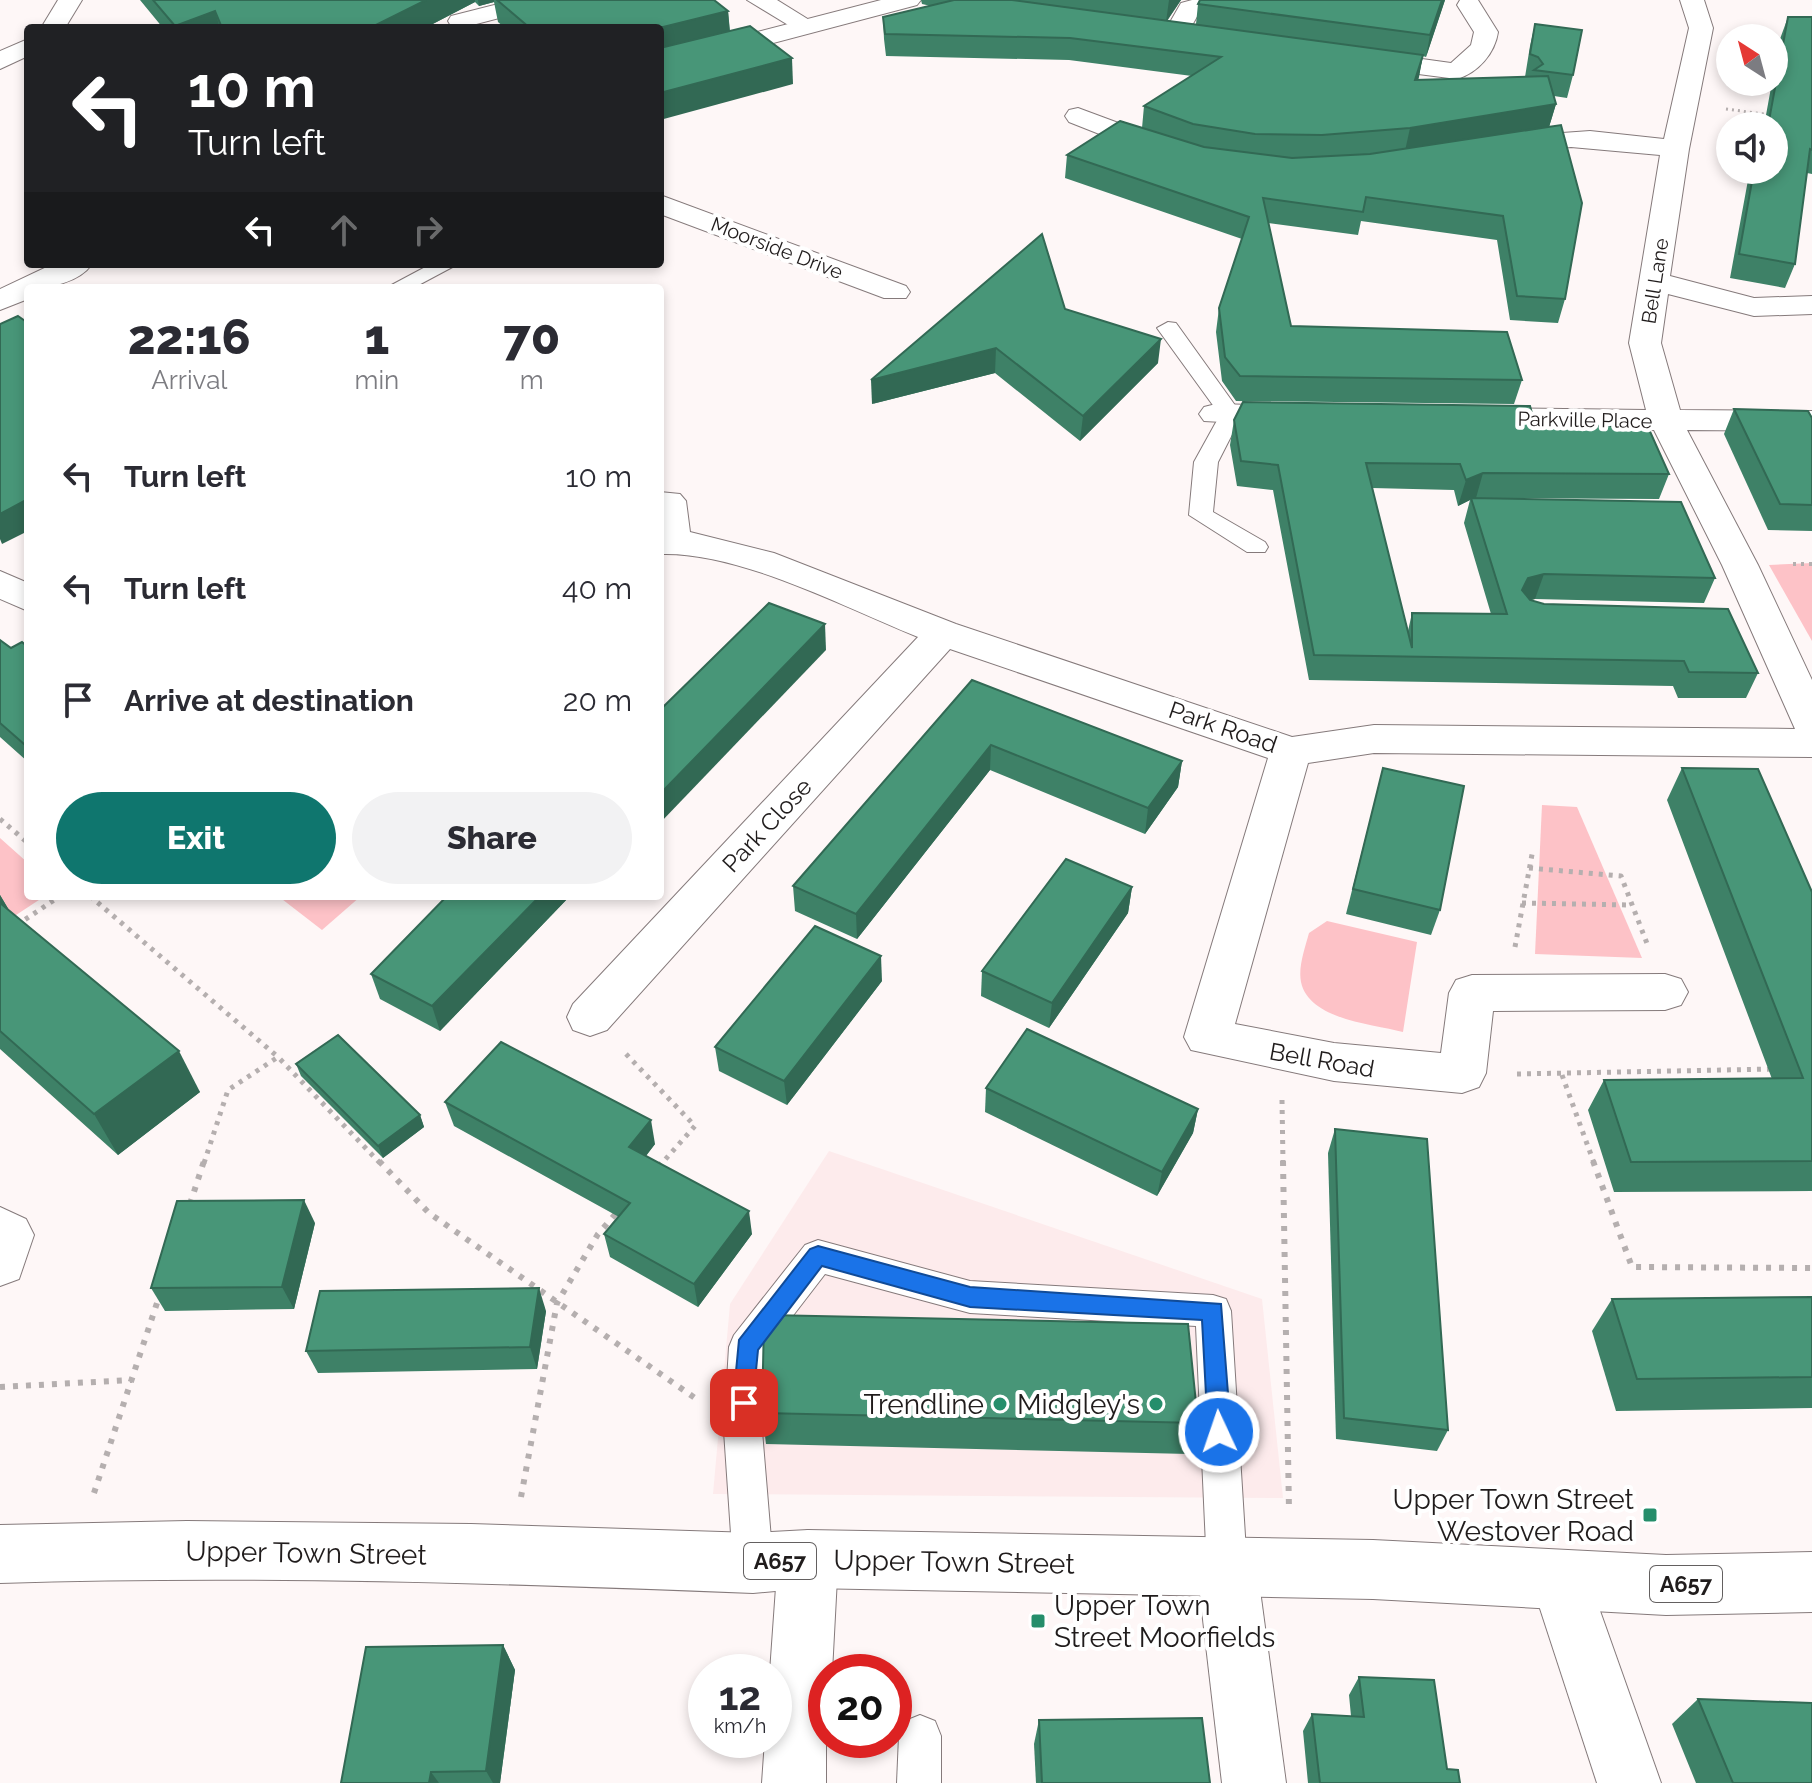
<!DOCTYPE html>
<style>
:root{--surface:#fff;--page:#f2f2f3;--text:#2b2b33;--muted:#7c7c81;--accent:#0f766e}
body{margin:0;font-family:Raleway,sans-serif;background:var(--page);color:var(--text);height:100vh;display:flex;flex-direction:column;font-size:30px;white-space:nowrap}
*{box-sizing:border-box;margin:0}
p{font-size:26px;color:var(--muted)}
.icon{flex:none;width:44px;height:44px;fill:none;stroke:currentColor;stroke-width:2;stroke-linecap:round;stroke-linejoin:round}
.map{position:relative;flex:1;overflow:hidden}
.side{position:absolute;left:24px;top:284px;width:640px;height:616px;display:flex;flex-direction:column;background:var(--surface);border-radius:8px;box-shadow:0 4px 12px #0003}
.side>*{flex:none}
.guide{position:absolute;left:24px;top:24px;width:640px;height:244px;border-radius:8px;box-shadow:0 4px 12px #0003;background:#202124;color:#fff;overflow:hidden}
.needle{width:52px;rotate:324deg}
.tools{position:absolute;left:1716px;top:24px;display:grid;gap:16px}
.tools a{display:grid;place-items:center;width:72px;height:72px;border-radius:50%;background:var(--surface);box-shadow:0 4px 12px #0003;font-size:40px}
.speed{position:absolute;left:688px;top:1654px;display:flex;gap:16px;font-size:40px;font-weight:700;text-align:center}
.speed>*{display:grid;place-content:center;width:104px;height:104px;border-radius:50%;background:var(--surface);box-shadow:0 4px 12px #0003;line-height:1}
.speed small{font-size:20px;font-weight:400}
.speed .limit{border:12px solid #d22;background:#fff;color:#111}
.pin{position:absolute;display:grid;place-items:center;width:68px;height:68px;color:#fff;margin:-34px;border-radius:16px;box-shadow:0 4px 12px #0006}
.me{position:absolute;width:88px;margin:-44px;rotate:357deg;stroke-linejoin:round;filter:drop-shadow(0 0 6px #0008)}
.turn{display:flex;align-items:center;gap:28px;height:168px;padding:0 32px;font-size:36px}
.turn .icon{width:104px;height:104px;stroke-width:2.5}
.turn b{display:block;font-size:56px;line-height:68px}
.lanes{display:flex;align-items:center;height:76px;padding:0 32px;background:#0003;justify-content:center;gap:40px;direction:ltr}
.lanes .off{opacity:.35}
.eta{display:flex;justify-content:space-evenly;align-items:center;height:136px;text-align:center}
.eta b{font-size:48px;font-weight:800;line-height:56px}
.action{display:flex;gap:16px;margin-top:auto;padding:16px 32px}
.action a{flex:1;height:92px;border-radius:48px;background:var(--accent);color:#fff;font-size:32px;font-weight:800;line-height:92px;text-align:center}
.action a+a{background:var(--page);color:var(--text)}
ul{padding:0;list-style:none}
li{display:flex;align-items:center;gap:24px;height:112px;padding:0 32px}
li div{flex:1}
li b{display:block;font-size:30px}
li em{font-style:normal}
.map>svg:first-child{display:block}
.built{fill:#fdebec}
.green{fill:#fdc2c7}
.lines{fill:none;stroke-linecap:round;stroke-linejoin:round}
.lane-casing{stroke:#857a7b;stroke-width:2}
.street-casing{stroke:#857a7b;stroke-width:2}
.secondary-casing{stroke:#857a7b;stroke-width:2}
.primary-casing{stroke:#857a7b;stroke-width:2}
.path-far3{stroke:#b5afaf;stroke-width:3;stroke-dasharray:2 4;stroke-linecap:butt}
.path-far2{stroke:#b5afaf;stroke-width:4;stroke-dasharray:3 5;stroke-linecap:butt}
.path-far1{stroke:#b5afaf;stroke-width:5;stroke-dasharray:4 6;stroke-linecap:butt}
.path{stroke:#b5afaf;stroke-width:6;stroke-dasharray:5 8;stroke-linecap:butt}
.lane{fill:#fff;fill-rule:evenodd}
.street{fill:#fff;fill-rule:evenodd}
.secondary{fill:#fff;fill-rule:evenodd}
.primary{fill:#fff;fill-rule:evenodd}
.wall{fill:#3e8167;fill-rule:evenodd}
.shaded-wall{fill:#326954}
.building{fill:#489678;stroke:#326954;stroke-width:2}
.route{fill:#1a73e8;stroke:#114b97;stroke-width:2}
.poi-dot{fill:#258e6b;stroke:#fff;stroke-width:3}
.labels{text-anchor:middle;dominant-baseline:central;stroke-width:8;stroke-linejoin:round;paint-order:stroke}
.far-street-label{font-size:20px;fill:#201c1c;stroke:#fff}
.shield{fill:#fff;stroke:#636060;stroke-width:2}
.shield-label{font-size:22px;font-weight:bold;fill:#201c1c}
.street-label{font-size:24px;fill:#201c1c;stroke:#fff}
.near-poi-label{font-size:28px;fill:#201c1c;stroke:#fff;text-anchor:end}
.near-street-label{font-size:28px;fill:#201c1c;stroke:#fff}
</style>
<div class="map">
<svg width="1812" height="1783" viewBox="0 0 1812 1783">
<rect width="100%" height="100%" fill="#fef7f7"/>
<path class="built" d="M829,1151L1262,1299L1283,1498L713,1494L730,1304Z"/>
<g class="green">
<path d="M1812,563V641L1769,565Z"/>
<path d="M1542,805L1577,807L1642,958L1535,954Z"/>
<path d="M0,838L28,863V896H45L13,917L0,907Z"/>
<path d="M278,896H361L322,930Z"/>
<path d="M1327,921L1417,942L1403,1032C1373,1024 1309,1020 1301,982C1298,967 1305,948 1309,933Z"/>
</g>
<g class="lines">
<defs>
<g id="lane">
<path d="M431,264H458L413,288H386Z"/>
<path d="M1168,322L1176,323L1242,415L1218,462L1213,512L1265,542L1268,547L1265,552H1247L1189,515L1194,462L1220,415L1157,328Z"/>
<path d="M818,1240L970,1281L1213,1295L1226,1299L1231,1311L1247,1568L1241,1582L1227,1588L1213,1582L1207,1568L1196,1326L970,1313L825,1274L765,1352L762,1431L773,1563L767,1577L753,1583L739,1577L733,1563L724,1431L729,1347L734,1335L805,1245Z"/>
<path d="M920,1715L935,1721L941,1736V1783H897L899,1736L905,1721Z"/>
</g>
<g id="street">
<path d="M58,0H82L65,28H41Z"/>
<path d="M514,0H554L550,5L461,28L451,26L448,21L451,16Z"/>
<path d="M747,0H777L819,26L816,31H798Z"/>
<path d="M1192,0H1230L1226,5L1199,13L1186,36H1168L1165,31L1181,3Z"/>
<path d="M1460,0H1478L1498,32C1495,53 1478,73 1457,79L1364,67L1351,59L1364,51L1451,63L1471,45L1474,32L1457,5Z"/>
<path d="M1680,0H1704L1713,28L1689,149L1670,276L1754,298L1812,296V314L1754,316L1668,294L1661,343L1680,410L1812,411V431L1687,430L1758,565L1812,680V757L1374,753L1308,763L1235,1024L1334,1043L1441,1053L1449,993L1456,980L1472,975L1665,974L1681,979L1688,992L1681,1005L1665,1010L1493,1011L1486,1073L1479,1087L1462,1093L1334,1081L1191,1050L1184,1037L1268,758L950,649L607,1030L590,1036L573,1030L567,1017L573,1004L918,637C844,607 738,551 660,554V492L680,494L686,501L690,532L774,553L956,624L1292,737L1374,725L1795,729L1722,565L1654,430L1474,428L1462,425L1457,418L1462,411L1474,408L1646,410L1629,343L1660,155L1571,147L1506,153L1496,151L1492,145L1496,139L1506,137L1590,131L1664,139L1689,28Z"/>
<path d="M28,39V56L0,69V51Z"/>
<path d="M1078,108L1175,144L1179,150L1175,156H1155L1069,122L1065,116L1069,110Z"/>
<path d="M660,195L906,286L910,292L906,298H884L660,214Z"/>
<path d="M1216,404L1297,406L1309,409L1314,416L1309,423L1297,426L1204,421L1199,414L1204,407Z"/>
<path d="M0,571L28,583V611L0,599Z"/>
<path d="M0,1207L26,1219L34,1235L19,1279L0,1286Z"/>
<path d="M808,1530L829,1538L838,1559L832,1672H826V1783H762L765,1740H774V1672H770L778,1559L787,1538Z"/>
<path d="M1227,1538L1248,1547L1257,1568L1286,1783H1222L1197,1568L1206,1547Z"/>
<path d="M1561,1551L1582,1560L1661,1783H1597L1531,1581L1540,1560Z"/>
</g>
<g id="secondary">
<path d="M881,0H921L917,5L660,73V57Z"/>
<path d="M53,264H92C79,283 49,288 28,288V299L0,310V289Z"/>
</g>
<path id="primary" d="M187,1521L471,1524L753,1533L808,1530L1373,1540L1666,1555L1812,1552V1612L1666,1615L1373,1599L808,1588L753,1593C502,1583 251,1575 0,1583V1525Z"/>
</defs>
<use href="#lane" class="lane-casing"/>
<use href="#street" class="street-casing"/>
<use href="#secondary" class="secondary-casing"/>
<use href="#primary" class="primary-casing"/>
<path class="path-far3" d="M1726,109L1771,115"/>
<path class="path-far2" d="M1793,564H1812"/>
<g class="path-far1">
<path d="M0,819L28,843"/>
<path d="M1529,868L1621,876L1648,946"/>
<path d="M90,896L278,1057"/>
<path d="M1522,903L1632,905"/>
<path d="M17,925L60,896"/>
<path d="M1515,947L1533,849"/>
<path d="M626,1054L695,1126L662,1163"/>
<path d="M1517,1074L1775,1069"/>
<path d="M1562,1075L1594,1163"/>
<path d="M1282,1100L1283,1163"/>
<path d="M204,1163L228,1090L278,1057L380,1163"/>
</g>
<g class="path">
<path d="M379,1161L429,1213L695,1398"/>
<path d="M1283,1161L1289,1510"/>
<path d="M1593,1161L1632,1267L1812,1268"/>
<path d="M658,1167L664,1161"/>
<path d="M190,1204L204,1161"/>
<path d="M0,1387L132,1380"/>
<path d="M94,1493L159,1297"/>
<path d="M521,1497L557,1303L598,1234L619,1210"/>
</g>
<use href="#lane" class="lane"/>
<use href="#street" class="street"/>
<use href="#secondary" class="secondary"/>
<use href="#primary" class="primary"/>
</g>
<g class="wall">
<path d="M140,0H714L728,11L730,31L793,84L660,28H505L498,22L494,2L479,6L475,2L425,28H163Z"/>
<path d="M921,0H1181L1167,21L1196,24L1198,4L1445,0L1426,57L1423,56L1418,80L1525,77L1530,46L1535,24L1573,75L1567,98L1554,96L1556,104L1549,127L1565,299L1558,323L1510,320L1497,240L1361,221L1358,235L1268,223L1291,326L1522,380L1514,404L1236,401L1222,381L1216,332L1219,308L1242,239L1065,178L1067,155L1142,128L1144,106L1192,76L1069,60L886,56L884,39L883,17L931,6L922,4Z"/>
<path d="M1788,17H1812V174L1807,173L1795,264L1785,288L1730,278L1748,180L1751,170H1774V126H1764L1772,82H1774V71L1780,39Z"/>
<path d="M1065,309L1158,363L1080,441L995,373L872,404Z"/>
<path d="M1734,409L1812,418V531L1768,530L1724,434Z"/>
<path d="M1234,420L1535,424L1669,474L1659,499L1476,498L1715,578L1704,603L1535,599L1530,600L1758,673L1746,698H1678L1673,686L1309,680L1273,490L1237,486L1230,445ZM1372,488L1454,490L1458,506L1470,500L1464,523L1491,614L1412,613L1408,631Z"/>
<path d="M0,640L11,648L28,647V762L0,737Z"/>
<path d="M972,680L1182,761L1178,787L1145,834L990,770L857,939L795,911L793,886Z"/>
<path d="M1383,768L1440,910L1431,935L1346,914Z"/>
<path d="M1682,768L1812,892V1191L1614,1192L1588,1110L1604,1080L1772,1079L1667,800Z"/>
<path d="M1132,887L1128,913L1049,1028L981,996L982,971Z"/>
<path d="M0,895L9,910L200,1092L118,1155L0,1049Z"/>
<path d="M447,896H570L440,1031L380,999L371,974Z"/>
<path d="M882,981L787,1105L719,1071L715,1047Z"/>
<path d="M296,1064L420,1115L424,1127L383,1158L301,1076Z"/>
<path d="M986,1088L1198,1109L1193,1133L1157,1196L985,1112Z"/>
<path d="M445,1102L655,1144L646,1156L752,1234L698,1307L610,1257L604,1234L619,1217L454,1126Z"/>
<path d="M1335,1129L1448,1430L1437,1451L1336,1439L1328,1153Z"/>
<path d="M315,1223L294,1309L165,1311L151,1288Z"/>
<path d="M1812,1297V1408L1616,1411L1592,1331L1612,1299Z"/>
<path d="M546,1311L537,1369L318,1373L306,1351Z"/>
<path d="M762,1413L1198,1423L1189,1454L766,1444Z"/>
<path d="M503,1645L515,1670L500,1783H341Z"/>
<path d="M1359,1677L1447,1769L1460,1783H1308L1303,1731L1312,1714L1351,1716L1349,1695Z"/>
<path d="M1698,1699L1812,1783H1696L1672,1724Z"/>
<path d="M1039,1720L1210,1783H1036L1034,1744Z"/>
</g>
<g class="shaded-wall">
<path d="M426,0H475V2L425,28H370Z"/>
<path d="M478,0H494V2L479,6Z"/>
<path d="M1169,0H1181L1166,22Z"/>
<path d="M1442,0H1445L1426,57L1430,35Z"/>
<path d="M215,11L220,28H175V26Z"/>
<path d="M728,11L730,36L660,54V28Z"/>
<path d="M1423,55L1419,77L1410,103L1415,80Z"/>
<path d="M792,58L793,84L660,120V93Z"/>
<path d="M1556,104L1549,127L1405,151L1410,128Z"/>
<path d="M1161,339L1158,363L1080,441L1083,416Z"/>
<path d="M996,348L995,373L872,404L871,380Z"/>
<path d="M1483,473L1476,498H1471L1470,500L1458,506L1466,480Z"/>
<path d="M28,499V531L2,544L0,539V514Z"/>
<path d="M1544,574L1535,599L1520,603L1522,590L1528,578Z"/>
<path d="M825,624L826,650L660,823V794Z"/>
<path d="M991,745L990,770L857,939L856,914Z"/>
<path d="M1182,761L1178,787L1145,834L1148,808Z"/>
<path d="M1132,887L1128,913L1049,1028L1052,1003Z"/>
<path d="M0,895L13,917L0,924Z"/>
<path d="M540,896H570L440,1031L432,1006Z"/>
<path d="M881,956L882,981L787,1105L784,1081Z"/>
<path d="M179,1051L200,1092L118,1155L94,1114Z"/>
<path d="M1198,1109L1193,1133L1157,1196L1162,1172Z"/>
<path d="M420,1115L424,1127L383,1158L378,1146Z"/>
<path d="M651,1120L655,1144L634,1171L629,1147Z"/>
<path d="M304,1200L315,1223L294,1309L282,1287Z"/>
<path d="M749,1211L752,1234L698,1307L694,1284Z"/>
<path d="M539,1288L546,1311L537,1369L530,1347Z"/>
<path d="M503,1645L515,1670L500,1783H493L486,1771Z"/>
<path d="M431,1772L439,1783H429Z"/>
</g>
<g class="building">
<path d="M153,0H426L370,28H222L215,11L175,26Z"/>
<path d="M497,0H714L728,11L659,28H530Z"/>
<path d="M954,0H1012L1423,55L1415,80L1548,76L1556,104L1410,128L1322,135L1255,134L1193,124L1144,106L1221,57L1070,38L885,34L883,17Z"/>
<path d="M1200,0H1442L1430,35L1198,4Z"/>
<path d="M1788,17H1812V150L1810,149L1795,264L1739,254L1754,170H1774V126H1768Z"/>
<path d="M1535,24L1582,30L1573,75L1534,70L1543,64L1538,57L1530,54Z"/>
<path d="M750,26L792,58L660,93V48Z"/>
<path d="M1120,121L1204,147L1292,158L1370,154L1561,125L1582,203L1565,299L1517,296L1503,216L1366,197L1363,212L1263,198L1291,326L1507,332L1522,380L1240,376L1225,357L1219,308L1249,217L1067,155Z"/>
<path d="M1042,234L1065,309L1161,339L1083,416L996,348L871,380Z"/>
<path d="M18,316L28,323V499L0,514V324Z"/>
<path d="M1243,402L1530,406L1535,424L1648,427L1669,474L1483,473L1466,480L1460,464L1366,463L1412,648V613L1507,614L1471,498L1681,502L1715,578L1544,574L1528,578L1522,590L1530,600L1544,604L1728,609L1758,673L1689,672L1684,661L1314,655L1278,465L1241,461L1234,420Z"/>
<path d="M1734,409L1808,411L1812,418V505L1780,504Z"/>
<path d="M769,603L825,624L660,794V710Z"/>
<path d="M0,640L11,648L22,642L28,647V742L24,744L0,723Z"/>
<path d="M972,680L1182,761L1148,808L991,745L856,914L793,886Z"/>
<path d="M1383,768L1464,786L1440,910L1353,889Z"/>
<path d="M1682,768L1758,769L1812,892V1161L1631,1162L1604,1080L1803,1078Z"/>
<path d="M1066,859L1132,887L1052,1003L982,971Z"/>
<path d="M447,896H540L432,1006L371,974Z"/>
<path d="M0,903L179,1051L94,1114L0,1031Z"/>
<path d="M815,926L881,956L784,1081L715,1047Z"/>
<path d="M1027,1029L1198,1109L1162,1172L986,1088Z"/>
<path d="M338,1035L420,1115L378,1146L296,1064Z"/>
<path d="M501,1042L651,1120L629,1147L749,1211L694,1284L604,1234L630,1203L445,1102Z"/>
<path d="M1335,1129L1427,1139L1448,1430L1344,1418Z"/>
<path d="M304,1200L282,1287L151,1288L177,1201Z"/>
<path d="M539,1288L530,1347L306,1351L320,1291Z"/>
<path d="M1812,1297V1377L1637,1379L1612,1299Z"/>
<path d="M768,1315L1188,1324L1198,1423L762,1413L764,1321Z"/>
<path d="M503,1645L486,1771L431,1772L429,1783H341L366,1647Z"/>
<path d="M1359,1677L1434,1680L1447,1769L1458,1770L1460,1783H1320L1312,1714L1364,1717Z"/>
<path d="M1698,1699L1812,1703V1783H1733Z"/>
<path d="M1202,1718L1210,1783H1042L1039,1720Z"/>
</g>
<path class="route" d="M818,1246L970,1287L1221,1304L1231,1432L1228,1440L1219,1443L1211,1440L1208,1432L1202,1320L970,1307L822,1266L758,1350L752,1411L744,1414L736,1411L733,1403L739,1340L810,1249Z"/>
<g class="poi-dot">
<circle cx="1000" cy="1404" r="8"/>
<circle cx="1156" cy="1404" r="8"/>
<rect x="1642" y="1507" width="16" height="16" rx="4"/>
<rect x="1030" y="1613" width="16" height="16" rx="4"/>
</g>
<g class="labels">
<g class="far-street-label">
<text transform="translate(777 248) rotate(21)">Moorside Drive</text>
<text transform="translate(1655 281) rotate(-81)">Bell Lane</text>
<text transform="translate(1585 420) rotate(1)">Parkville Place</text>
</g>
<g class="shield">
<rect x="744" y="1543" width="72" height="36" rx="6"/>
<rect x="1650" y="1566" width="72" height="36" rx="6"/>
</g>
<g class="shield-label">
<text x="780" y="1561">A657</text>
<text x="1686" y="1584">A657</text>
</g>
<g class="street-label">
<text transform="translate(1223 727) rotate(19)">Park Road</text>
<text transform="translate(767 825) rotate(-47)">Park Close</text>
<text transform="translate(1322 1060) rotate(10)">Bell Road</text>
</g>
<g class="near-poi-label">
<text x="984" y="1404">Trendline</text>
<text x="1140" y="1404">Midgley's</text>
<text x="1634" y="1499">Upper Town Street<tspan x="1634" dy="32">Westover Road</tspan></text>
<text x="1054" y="1605" text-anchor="start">Upper Town<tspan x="1054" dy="32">Street Moorfields</tspan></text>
</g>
<g class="near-street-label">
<text transform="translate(306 1553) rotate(1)">Upper Town Street</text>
<text transform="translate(954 1562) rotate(1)">Upper Town Street</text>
</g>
</g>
</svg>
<div class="tools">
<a><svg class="needle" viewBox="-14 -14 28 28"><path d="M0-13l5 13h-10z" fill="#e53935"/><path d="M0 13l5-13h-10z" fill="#7c7c81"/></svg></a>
<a><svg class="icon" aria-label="sound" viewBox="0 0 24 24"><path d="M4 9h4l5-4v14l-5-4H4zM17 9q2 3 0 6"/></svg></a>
</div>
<div class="speed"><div>12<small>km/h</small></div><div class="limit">20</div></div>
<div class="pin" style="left:744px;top:1403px;background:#d93025"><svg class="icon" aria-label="arrive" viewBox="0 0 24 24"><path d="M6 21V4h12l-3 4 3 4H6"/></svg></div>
<svg class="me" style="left:1219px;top:1432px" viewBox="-20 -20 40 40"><circle r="17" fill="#1a73e8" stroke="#fff" stroke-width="3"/><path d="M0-11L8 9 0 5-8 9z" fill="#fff"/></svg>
<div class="guide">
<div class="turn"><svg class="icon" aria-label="left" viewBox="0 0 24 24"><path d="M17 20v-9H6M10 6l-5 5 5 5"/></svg><div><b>10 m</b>Turn left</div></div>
<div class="lanes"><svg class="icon" aria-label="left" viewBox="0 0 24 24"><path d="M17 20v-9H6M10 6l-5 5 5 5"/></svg><svg class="icon off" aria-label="ahead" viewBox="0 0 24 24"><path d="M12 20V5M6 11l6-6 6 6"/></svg><svg class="icon off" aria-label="right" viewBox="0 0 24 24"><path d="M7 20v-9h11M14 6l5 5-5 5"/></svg></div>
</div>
<section class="side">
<div class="eta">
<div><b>22:16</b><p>Arrival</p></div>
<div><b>1</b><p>min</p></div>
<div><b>70</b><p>m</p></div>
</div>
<ul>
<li><svg class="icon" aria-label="left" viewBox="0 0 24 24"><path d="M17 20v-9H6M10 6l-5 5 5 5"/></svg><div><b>Turn left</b></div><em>10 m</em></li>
<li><svg class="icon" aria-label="left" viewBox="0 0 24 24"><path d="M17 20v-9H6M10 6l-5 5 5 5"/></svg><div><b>Turn left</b></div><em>40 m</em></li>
<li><svg class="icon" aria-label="arrive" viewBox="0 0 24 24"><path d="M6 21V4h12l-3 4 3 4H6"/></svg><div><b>Arrive at destination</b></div><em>20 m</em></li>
</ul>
<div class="action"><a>Exit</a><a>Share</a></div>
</section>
</div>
